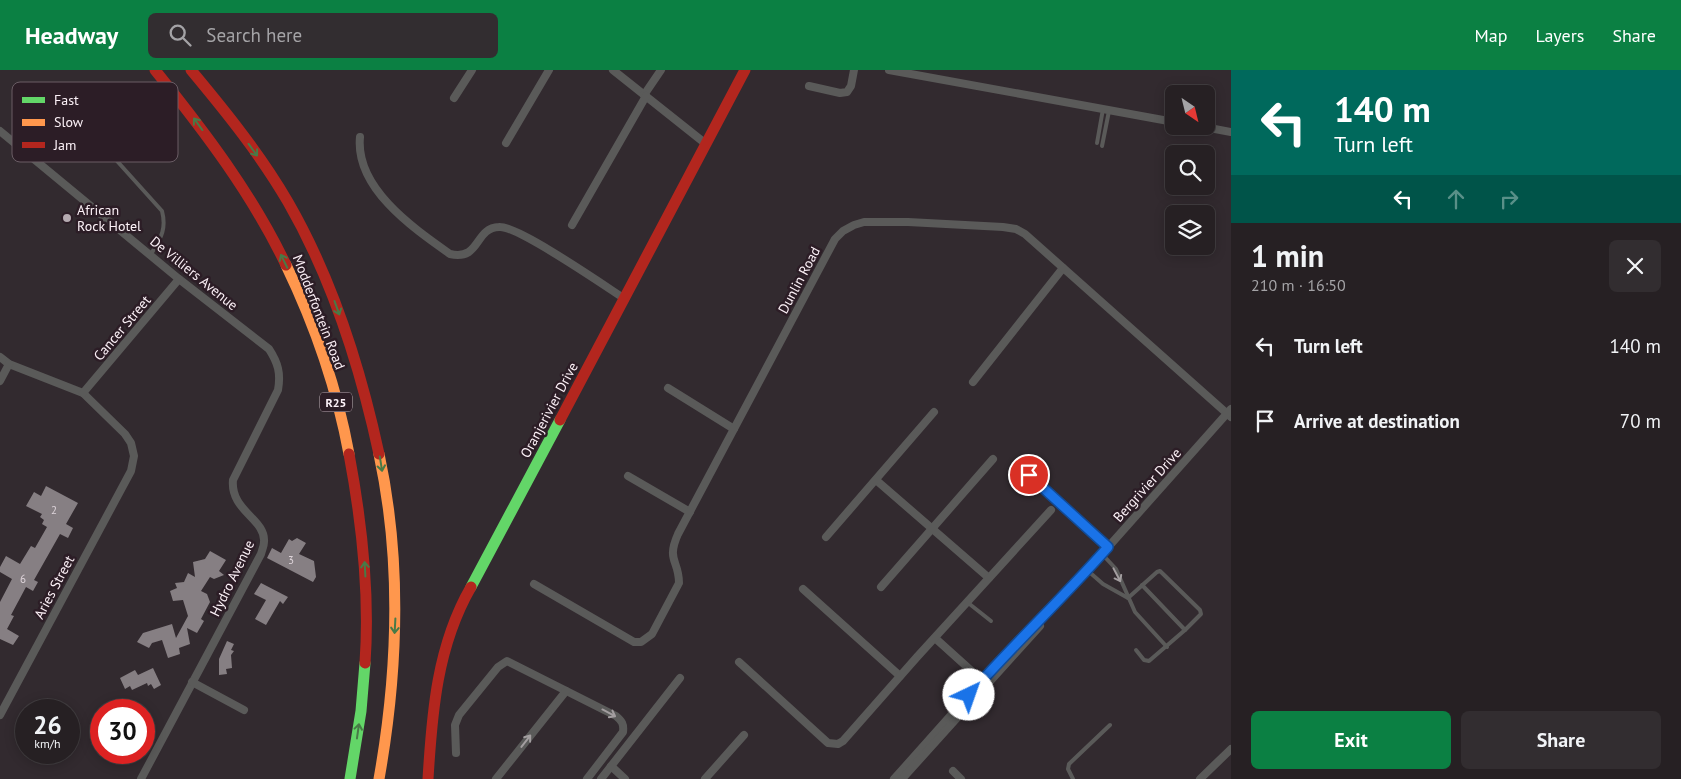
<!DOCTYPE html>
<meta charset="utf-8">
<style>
:root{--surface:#262023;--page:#322d30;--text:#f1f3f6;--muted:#a4a3a6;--line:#423e41;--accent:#0b8043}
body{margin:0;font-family:"PT Sans",sans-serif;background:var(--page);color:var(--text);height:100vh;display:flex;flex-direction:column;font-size:19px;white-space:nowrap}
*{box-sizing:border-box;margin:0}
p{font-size:16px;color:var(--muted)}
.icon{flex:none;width:28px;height:28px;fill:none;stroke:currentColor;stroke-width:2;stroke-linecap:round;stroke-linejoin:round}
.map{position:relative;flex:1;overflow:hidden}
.sheet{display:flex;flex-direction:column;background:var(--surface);width:450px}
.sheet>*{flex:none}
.hud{background:#00695c;color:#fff;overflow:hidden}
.needle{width:32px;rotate:145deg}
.controls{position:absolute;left:1165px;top:15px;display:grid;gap:10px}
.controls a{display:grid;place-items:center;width:50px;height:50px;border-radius:8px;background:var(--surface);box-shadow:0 2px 12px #0003,0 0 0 1px var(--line);font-size:25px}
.speed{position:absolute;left:15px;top:629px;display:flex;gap:10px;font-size:25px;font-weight:700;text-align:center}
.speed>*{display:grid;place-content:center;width:65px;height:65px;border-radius:50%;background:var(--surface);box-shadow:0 2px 12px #0003,0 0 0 1px var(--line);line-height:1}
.speed small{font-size:12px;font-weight:400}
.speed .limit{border:8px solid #d22;background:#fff;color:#111}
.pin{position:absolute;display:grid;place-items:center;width:42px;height:42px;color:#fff;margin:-21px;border:2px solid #fff;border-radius:50%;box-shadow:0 1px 5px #0007}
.me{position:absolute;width:55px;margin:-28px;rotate:42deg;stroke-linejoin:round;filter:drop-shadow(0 0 4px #0008)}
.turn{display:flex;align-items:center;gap:18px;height:105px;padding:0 20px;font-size:22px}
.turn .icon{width:65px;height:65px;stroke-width:2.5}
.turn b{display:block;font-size:35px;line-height:42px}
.lanes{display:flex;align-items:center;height:48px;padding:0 20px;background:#0003;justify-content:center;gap:25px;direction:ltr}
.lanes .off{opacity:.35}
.round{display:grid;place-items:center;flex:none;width:52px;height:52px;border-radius:8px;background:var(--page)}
.overview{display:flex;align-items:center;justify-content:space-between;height:85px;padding:0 20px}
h1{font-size:30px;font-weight:700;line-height:38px}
.cta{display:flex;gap:10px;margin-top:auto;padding:10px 20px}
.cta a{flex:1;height:58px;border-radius:8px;background:var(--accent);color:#fff;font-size:20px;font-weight:700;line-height:58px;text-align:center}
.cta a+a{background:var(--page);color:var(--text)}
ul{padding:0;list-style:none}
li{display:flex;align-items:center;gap:15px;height:75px;padding:0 20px}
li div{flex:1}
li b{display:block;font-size:19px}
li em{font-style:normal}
header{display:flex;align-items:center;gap:30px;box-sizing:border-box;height:70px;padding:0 25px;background:var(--accent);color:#fff}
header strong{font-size:24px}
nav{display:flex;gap:28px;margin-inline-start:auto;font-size:18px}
.search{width:350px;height:45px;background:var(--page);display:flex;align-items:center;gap:12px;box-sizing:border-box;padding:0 18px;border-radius:8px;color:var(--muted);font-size:19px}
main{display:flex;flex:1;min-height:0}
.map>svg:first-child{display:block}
.building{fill:#867f83}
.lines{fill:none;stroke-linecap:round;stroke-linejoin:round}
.lane{stroke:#5a5a59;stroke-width:4}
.street{stroke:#5a5a59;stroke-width:8}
.fast{stroke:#63d668;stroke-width:11}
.slow{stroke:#ff974d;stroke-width:11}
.jam{stroke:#b3261e;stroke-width:11}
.oneway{stroke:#487a47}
.oneway2{stroke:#a39ea0}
.route-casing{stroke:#114b97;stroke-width:12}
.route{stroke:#1a73e8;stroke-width:9}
.poi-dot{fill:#b5abb1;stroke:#2c1d26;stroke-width:2}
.labels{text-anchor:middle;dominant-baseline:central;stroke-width:5;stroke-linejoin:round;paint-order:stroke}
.number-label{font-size:11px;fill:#ded4da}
.shield{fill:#2c1d26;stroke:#beb1b8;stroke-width:1}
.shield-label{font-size:12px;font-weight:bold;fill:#fcf1f7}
.poi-label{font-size:14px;fill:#fcf1f7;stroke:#2c1d26;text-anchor:start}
.street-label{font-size:14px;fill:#fcf1f7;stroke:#2c1d26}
.key{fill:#2c1d26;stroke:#6a5d65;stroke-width:1}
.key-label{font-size:14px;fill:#fcf1f7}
</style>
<header>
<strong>Headway</strong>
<div class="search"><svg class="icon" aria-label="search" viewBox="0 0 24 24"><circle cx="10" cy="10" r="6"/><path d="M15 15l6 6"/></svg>Search here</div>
<nav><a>Map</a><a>Layers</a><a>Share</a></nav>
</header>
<main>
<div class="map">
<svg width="1231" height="709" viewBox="0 0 1231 709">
<rect width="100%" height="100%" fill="#322a2f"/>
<g class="building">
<path d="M46,416L78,433L66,454L73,458L68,468L60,464L34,510L38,512L33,521L26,517L11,545L14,546L7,559L19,566L13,575L0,569V532L12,509L0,502V497L6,486L20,494L31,476L35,478L47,457L42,454L44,450L40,447L42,444L26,436L34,422L41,426Z"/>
<path d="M297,468L306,473L299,484L314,491L316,507L313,512L267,488L272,478L281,483L289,469L292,471Z"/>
<path d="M210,481L226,490L219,501L224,505L214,509L210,507L201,521L207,524L210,532L201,549L204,551L197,563L187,558L190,574L179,578L180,584L168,588L162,570L152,573L149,578L137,572L143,563L172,554L176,568L188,546L183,530L173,531L170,521L177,518L175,513L184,512L188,503L195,507L193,492L205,489Z"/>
<path d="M261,513L288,527L283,534L280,531L266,555L255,549L266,530L254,524Z"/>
<path d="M227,571L234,574L231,580L234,581L231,585L232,598L226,599L227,604L219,605V589Z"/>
<path d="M153,598L161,615L154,619L151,614L148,616L147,613L132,620L130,616L125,619L120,608L135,600L138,605Z"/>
</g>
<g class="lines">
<g class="lane">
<path d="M99,71L162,141C167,160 160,169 151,184"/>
<path d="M1097,73L1103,39"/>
<path d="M1102,76L1109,41"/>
<path d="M1102,484L1116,499L1135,542L1167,577"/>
<path d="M1087,500L1103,514L1128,528"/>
<path d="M1142,515L1185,560"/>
<path d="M1128,528L1157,502L1160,501L1200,540L1201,544L1185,560L1149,591L1144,590L1136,580"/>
<path d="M967,532L991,551"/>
<path d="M1073,709L1068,699L1069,694L1110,655"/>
</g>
<g class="street">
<path d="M613,0L706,74"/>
<path d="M889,0L1174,52"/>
<path d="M809,16L840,23L847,22L851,16L854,0"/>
<path d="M644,25L661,0"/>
<path d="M454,28L472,0"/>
<path d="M1199,56L1231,62"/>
<path d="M0,61L179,209L269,279C278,293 281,303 278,320L233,410C230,441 266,449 264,472C264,476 262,480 261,484L141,709"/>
<path d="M360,67C355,118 413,158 450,184C481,191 474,158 499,157C517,155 605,216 625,229"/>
<path d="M506,73L549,0"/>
<path d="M572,155L646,26"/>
<path d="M0,287L9,294L83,323L125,364L131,373L134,386L131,401L0,645"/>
<path d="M0,311L9,294"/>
<path d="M973,312L1063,198"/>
<path d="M668,318L734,359"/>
<path d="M83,323L179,209"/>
<path d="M1029,405L1108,477"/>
<path d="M628,406L690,442"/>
<path d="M876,410L989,508"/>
<path d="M826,467L934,342"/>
<path d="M534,514L634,572H641L652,564L679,513C679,490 666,491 678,464L835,169L843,161L854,155L864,152H908L1003,157L1016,159L1025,164L1231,347"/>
<path d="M881,517L993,389"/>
<path d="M803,519L900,606"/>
<path d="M935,568L986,614"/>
<path d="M739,592L828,673L838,674L843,671L917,587L1051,440"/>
<path d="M192,612L244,640"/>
<path d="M456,683L455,655L459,645L498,597L507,591L616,646C622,651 624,654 623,662L587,709"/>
<path d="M611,696L625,709"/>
<path d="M953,701L961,709"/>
<path d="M496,709L566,621"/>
<path d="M601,709L680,608"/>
<path d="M705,709L744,665"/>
<path d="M894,709L1018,570L1102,484L1231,339"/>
<path d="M902,709L1040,556"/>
<path d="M1200,709L1231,679"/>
</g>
<g class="fast">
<path d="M471,517L560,350"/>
<path d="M350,709L361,641L365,593"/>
</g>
<g class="slow">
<path d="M286,195C315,255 337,319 349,384"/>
<path d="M379,709C398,602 402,491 379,384"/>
</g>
<g class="jam">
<path d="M155,0C205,62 252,124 286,195"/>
<path d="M191,0C226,42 260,84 288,132C333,210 360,296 379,384"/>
<path d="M560,350L745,0"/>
<path d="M349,384C362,453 370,523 365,593"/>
<path d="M428,709C432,642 437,576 471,517"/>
</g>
</g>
<defs><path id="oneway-shaft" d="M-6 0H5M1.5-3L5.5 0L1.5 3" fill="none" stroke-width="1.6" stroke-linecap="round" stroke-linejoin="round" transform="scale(1.25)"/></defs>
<g class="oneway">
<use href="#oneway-shaft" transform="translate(198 54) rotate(-126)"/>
<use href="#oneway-shaft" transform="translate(253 80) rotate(54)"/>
<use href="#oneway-shaft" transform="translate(284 191) rotate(-116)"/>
<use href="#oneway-shaft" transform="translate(337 238) rotate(70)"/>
<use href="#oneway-shaft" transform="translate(381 394) rotate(81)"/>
<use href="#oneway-shaft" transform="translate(365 499) rotate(-93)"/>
<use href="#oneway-shaft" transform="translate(395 556) rotate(93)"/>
<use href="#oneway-shaft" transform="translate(358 661) rotate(-82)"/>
</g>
<g class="oneway2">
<use href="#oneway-shaft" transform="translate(1117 505) rotate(62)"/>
<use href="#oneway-shaft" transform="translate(609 643) rotate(28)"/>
<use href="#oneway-shaft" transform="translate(526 671) rotate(-52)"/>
</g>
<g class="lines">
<defs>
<path id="route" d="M969,625C1014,574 1063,528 1108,477L1029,405"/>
</defs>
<use href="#route" class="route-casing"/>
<use href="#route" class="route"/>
</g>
<circle class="poi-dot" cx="67" cy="148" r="5"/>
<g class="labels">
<g class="number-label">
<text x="54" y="440">2</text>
<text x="291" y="490">3</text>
<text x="23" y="509">6</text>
</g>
<rect class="shield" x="320" y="322.5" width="32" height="19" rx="4"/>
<g class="shield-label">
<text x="336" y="332">R25</text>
</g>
<g class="poi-label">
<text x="77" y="140">African<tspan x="77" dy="16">Rock Hotel</tspan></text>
</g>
<g class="street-label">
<text transform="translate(194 203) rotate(39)">De Villiers Avenue</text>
<text transform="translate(799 210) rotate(-62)">Dunlin Road</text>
<text transform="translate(319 242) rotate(69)">Modderfontein Road</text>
<text transform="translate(122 258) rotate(-50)">Cancer Street</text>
<text transform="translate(549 340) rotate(-62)">Oranjerivier Drive</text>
<text transform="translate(1147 415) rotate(-48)">Bergrivier Drive</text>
<text transform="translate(232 508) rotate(-64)">Hydro Avenue</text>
<text transform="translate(54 517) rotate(-62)">Aries Street</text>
</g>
</g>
<rect x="12" y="12" width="166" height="80" rx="8" class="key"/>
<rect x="22" y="27" width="23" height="6" fill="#63d668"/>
<rect x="22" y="49" width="23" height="7" fill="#ff974d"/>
<rect x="22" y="72" width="23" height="6" fill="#b3261e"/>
<g class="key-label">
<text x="54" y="35">Fast</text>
<text x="54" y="57">Slow</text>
<text x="54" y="80">Jam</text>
</g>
</svg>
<div class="controls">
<a><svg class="needle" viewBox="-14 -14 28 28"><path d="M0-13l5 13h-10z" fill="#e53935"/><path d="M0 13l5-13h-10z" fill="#a4a3a6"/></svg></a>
<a><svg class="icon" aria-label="search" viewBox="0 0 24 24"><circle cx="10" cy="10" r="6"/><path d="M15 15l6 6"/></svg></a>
<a><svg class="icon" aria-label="layers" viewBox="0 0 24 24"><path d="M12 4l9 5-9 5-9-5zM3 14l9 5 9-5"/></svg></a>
</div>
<div class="speed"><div>26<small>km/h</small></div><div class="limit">30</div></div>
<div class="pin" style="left:1029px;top:405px;background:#d93025"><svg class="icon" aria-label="arrive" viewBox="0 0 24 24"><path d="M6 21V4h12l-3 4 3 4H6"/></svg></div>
<svg class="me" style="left:969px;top:625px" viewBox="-20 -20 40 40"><circle r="19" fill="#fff"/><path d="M0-13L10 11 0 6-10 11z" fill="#1a73e8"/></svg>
</div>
<section class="sheet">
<div class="hud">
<div class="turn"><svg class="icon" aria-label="left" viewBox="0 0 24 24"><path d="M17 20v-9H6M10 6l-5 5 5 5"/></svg><div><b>140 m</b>Turn left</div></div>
<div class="lanes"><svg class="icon" aria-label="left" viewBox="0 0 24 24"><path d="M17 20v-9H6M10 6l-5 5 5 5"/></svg><svg class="icon off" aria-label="ahead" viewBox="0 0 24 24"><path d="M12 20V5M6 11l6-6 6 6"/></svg><svg class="icon off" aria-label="right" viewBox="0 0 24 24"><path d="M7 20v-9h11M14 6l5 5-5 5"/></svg></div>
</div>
<div class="overview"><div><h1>1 min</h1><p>210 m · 16:50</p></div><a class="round"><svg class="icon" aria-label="close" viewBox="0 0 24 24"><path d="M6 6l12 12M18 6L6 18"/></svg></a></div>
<ul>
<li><svg class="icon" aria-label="left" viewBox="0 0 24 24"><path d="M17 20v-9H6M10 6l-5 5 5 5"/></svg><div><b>Turn left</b></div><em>140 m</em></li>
<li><svg class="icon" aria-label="arrive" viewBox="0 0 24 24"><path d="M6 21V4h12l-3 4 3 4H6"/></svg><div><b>Arrive at destination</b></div><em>70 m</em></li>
</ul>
<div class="cta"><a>Exit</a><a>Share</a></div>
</section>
</main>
